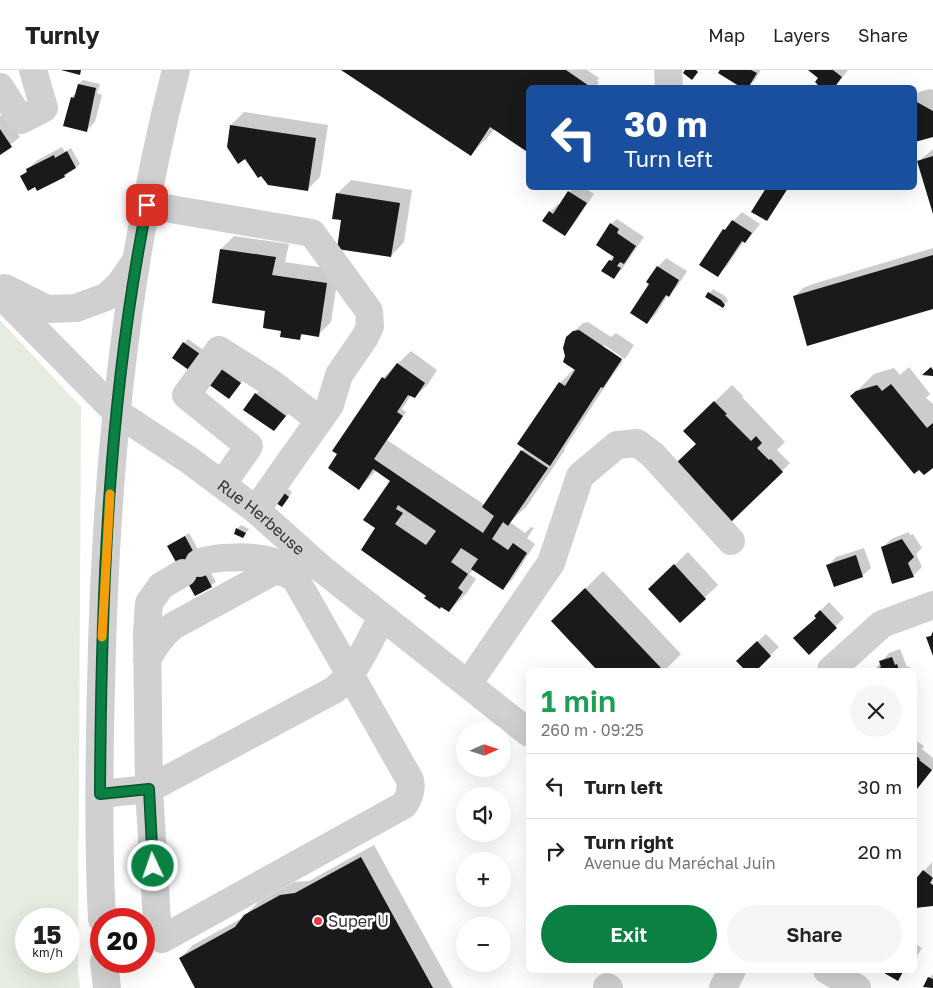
<!DOCTYPE html>
<meta charset="utf-8">
<style>
:root{--surface:#fff;--page:#f6f6f6;--text:#222;--muted:#767676;--line:#e0e0e0;--accent:#0b8043}
body{margin:0;font-family:"Golos Text",sans-serif;background:var(--page);color:var(--text);height:100vh;display:flex;flex-direction:column;font-size:19px;white-space:nowrap}
*{box-sizing:border-box;margin:0}
p{font-size:16px;color:var(--muted)}
.icon{flex:none;width:28px;height:28px;fill:none;stroke:currentColor;stroke-width:2;stroke-linecap:round;stroke-linejoin:round}
.map{position:relative;flex:1;overflow:hidden}
.panel{position:absolute;left:526px;top:598px;width:391px;height:305px;display:flex;flex-direction:column;background:var(--surface);border-radius:8px;box-shadow:0 5px 20px #0002}
.panel>*{flex:none}
.guide{position:absolute;left:526px;top:15px;width:391px;height:105px;border-radius:8px;box-shadow:0 5px 20px #0002;background:#1a4fa0;color:#fff;overflow:hidden}
.needle{width:32px;rotate:87deg}
.buttons{position:absolute;left:456px;top:652px;display:grid;gap:10px}
.buttons a{display:grid;place-items:center;width:55px;height:55px;border-radius:50%;background:var(--surface);box-shadow:0 5px 20px #0002;font-size:25px}
.speed{position:absolute;left:15px;top:838px;display:flex;gap:10px;font-size:25px;font-weight:700;text-align:center}
.speed>*{display:grid;place-content:center;width:65px;height:65px;border-radius:50%;background:var(--surface);box-shadow:0 5px 20px #0002;line-height:1}
.speed small{font-size:12px;font-weight:400}
.speed .limit{border:8px solid #d22;background:#fff;color:#111}
.pin{position:absolute;display:grid;place-items:center;width:42px;height:42px;color:#fff;margin:-21px;border-radius:10px;box-shadow:0 2px 8px #0006}
.me{position:absolute;width:55px;margin:-28px;rotate:357deg;stroke-linejoin:round;filter:drop-shadow(0 0 4px #0008)}
.turn{display:flex;align-items:center;gap:18px;height:105px;padding:0 15px;font-size:22px}
.turn .icon{width:65px;height:65px;stroke-width:2.5}
.turn b{display:block;font-size:35px;line-height:42px}
.round{display:grid;place-items:center;flex:none;width:52px;height:52px;border-radius:26px;background:var(--page)}
.summary{display:flex;align-items:center;justify-content:space-between;height:85px;padding:0 15px}
h1{font-size:30px;font-weight:600;line-height:38px;color:#1e9e55}
.cta{display:flex;gap:10px;margin-top:auto;padding:10px 15px}
.cta a{flex:1;height:58px;border-radius:30px;background:var(--accent);color:#fff;font-size:20px;font-weight:600;line-height:58px;text-align:center}
.cta a+a{background:var(--page);color:var(--text)}
ul{padding:0;list-style:none}
li{display:flex;align-items:center;gap:15px;height:65px;padding:0 15px;border-top:1px solid var(--line)}
li div{flex:1}
li b{display:block;font-size:19px}
li em{font-style:normal}
header{display:flex;align-items:center;gap:30px;box-sizing:border-box;height:70px;padding:0 25px;background:var(--surface);border-bottom:1px solid var(--line)}
header strong{font-size:24px}
nav{display:flex;gap:28px;margin-inline-start:auto;font-size:18px}
.map>svg:first-child{display:block}
.green{fill:#e6ecdf;fill-rule:evenodd}
.shadow{fill:#0003}
.building{fill:#1a1a1a;fill-rule:evenodd}
.lines{fill:none;stroke-linecap:round;stroke-linejoin:round}
.minor{stroke:#d0d0d0;stroke-width:28}
.route-casing{stroke:#07532c;stroke-width:12}
.route{stroke:#0b8043;stroke-width:9}
.slow{stroke:#f59e0b;stroke-width:9}
.poi-dot{fill:#e63946;stroke:#fff;stroke-width:2}
.labels{text-anchor:middle;dominant-baseline:central;stroke-width:5;stroke-linejoin:round;paint-order:stroke}
.street-label{font-size:16px;fill:#333;stroke:#fff}
.poi-label{font-size:16px;fill:#333;stroke:#fff;text-anchor:start}
</style>
<header>
<strong>Turnly</strong>
<nav><a>Map</a><a>Layers</a><a>Share</a></nav>
</header>
<div class="map">
<svg width="933" height="918" viewBox="0 0 933 918">
<rect width="100%" height="100%" fill="#fff"/>
<path class="green" d="M0,250L81,337L78,903L80,918H0ZM26,849H69V891H26Z"/>
<g class="shadow">
<path d="M344,0H536L529,18L488,67L471,84Z"/>
<path d="M540,0H587L599,8L597,11L599,12L595,18H566Z"/>
<path d="M722,0H761L755,10L747,18Z"/>
<path d="M810,0H848L834,18Z"/>
<path d="M83,10L100,14L97,23L102,25L95,52L86,61L72,27L77,22L79,14Z"/>
<path d="M930,19L933,20V65L915,70V26L919,22Z"/>
<path d="M244,42L328,55L320,107L307,120L261,104L231,55Z"/>
<path d="M4,44L20,67L0,83V46Z"/>
<path d="M62,77L65,82L71,78L80,94L65,106L38,120L36,116L21,107L36,91Z"/>
<path d="M933,79V142L918,92Z"/>
<path d="M351,110L412,120L404,172L391,186L342,149L338,123Z"/>
<path d="M573,118H585L594,124L573,155L565,164L550,142L558,134L560,135Z"/>
<path d="M768,118H788L767,150L753,141Z"/>
<path d="M742,142L760,154L753,163L745,172L744,171L727,196L718,205L724,160Z"/>
<path d="M617,149L644,167L622,199L614,207L610,190L614,186L611,154Z"/>
<path d="M234,166L289,174L285,192L339,200L331,252L318,265L304,263L299,269L282,260L221,179Z"/>
<path d="M933,178V237L794,227L803,218L813,214Z"/>
<path d="M666,188L687,201L677,217L668,225L656,244L647,253L651,213L658,197Z"/>
<path d="M713,219L725,226L728,231L723,236L707,227Z"/>
<path d="M588,252L611,267L616,263L634,275L625,289L604,275L602,277L623,291L610,309L564,379L565,380L526,437L510,452L525,463L531,457L534,458L527,468L535,474L512,510L503,518L475,499L469,504L476,509L466,524L449,541L428,526L376,459L392,411L377,400L359,418L339,384L334,381L383,308L411,281L437,300L428,314L415,327L411,325L402,339L406,342L387,370L485,435L525,377L519,374L560,313L575,298L567,268L583,253Z"/>
<path d="M188,269L244,309L229,328L184,273Z"/>
<path d="M909,297L930,324L926,328L933,334V396L852,326L874,304L894,298L900,305Z"/>
<path d="M732,315L743,326L742,327L785,372L777,380L790,393L773,410L697,374L702,344Z"/>
<path d="M264,316L294,337L274,360L256,324Z"/>
<path d="M288,419L292,422L286,431L284,423Z"/>
<path d="M241,455L249,459L243,467L237,459Z"/>
<path d="M909,462L910,465L913,464L922,478L916,484L922,497L913,506L882,478L891,469Z"/>
<path d="M189,463L216,512L196,525L169,476Z"/>
<path d="M864,478L871,498L862,506L828,496L836,487Z"/>
<path d="M688,482L718,515L680,551L663,506Z"/>
<path d="M603,501L681,584L665,600H599L570,534Z"/>
<path d="M829,532L844,548L809,583L817,547L815,546Z"/>
<path d="M766,564L779,577L755,600H746V582Z"/>
<path d="M900,579L907,597L909,596L911,600H874L889,583Z"/>
<path d="M915,670L924,676L922,679L933,688V699L917,718L915,716Z"/>
<path d="M374,775L453,918H197L180,888L193,875L244,847L258,832L294,812L309,811Z"/>
<path d="M932,792L933,834L915,836V808H918Z"/>
<path d="M915,874L922,878L915,889Z"/>
<path d="M933,904V918L925,916L929,908Z"/>
</g>
<g class="building">
<path d="M61,0H81L80,5Z"/>
<path d="M341,0H566L592,18H529V83L490,57L471,86Z"/>
<path d="M685,0H696L698,2L692,10L683,3Z"/>
<path d="M720,0H751L757,3L748,18H742L718,3Z"/>
<path d="M808,0H833L842,7L834,18H821L815,12L818,8Z"/>
<path d="M78,14L96,18L87,62L63,56L71,27L74,28Z"/>
<path d="M915,31L933,41V67L915,72Z"/>
<path d="M230,55L316,68L308,121L268,115L261,106L258,108L245,89L238,94L227,77Z"/>
<path d="M0,59L12,77L0,85Z"/>
<path d="M67,81L76,98L64,105L65,107L37,121L35,117L28,121L20,106L27,102L26,99L54,85L55,88Z"/>
<path d="M933,86V144L917,91Z"/>
<path d="M766,118H788L767,151L751,142Z"/>
<path d="M568,121L587,133L565,166L542,151L549,141L553,144Z"/>
<path d="M336,123L400,133L391,187L337,179L341,150L332,149Z"/>
<path d="M732,150L752,163L745,173L742,171L718,207L699,195L723,159L725,160Z"/>
<path d="M610,153L619,159L617,163L636,176L624,194L620,192L617,196L621,198L614,209L601,201L609,190L612,191L614,187L596,175Z"/>
<path d="M220,179L276,187L272,205L327,213L319,267L301,264L300,270L280,267L281,261L263,258L265,241L212,233Z"/>
<path d="M933,185V239L807,276L793,226Z"/>
<path d="M657,196L679,210L669,227L666,225L647,254L630,243L649,214L646,212Z"/>
<path d="M708,222L721,230L725,235L723,238L705,227Z"/>
<path d="M579,260L622,289L603,318L601,317L550,396L517,374L559,312L565,316L575,300L563,292L565,286L563,278L566,267L573,261Z"/>
<path d="M183,272L241,313L229,329L172,288Z"/>
<path d="M397,293L425,313L415,328L408,325L397,342L403,346L374,389L483,463L494,446L482,437L521,380L548,398L508,456L503,452L492,469L508,480L513,473L527,483L503,520L471,499L478,489L461,478L451,492L468,504L458,518L463,522L449,542L441,537L440,539L424,528L426,526L361,480L375,458L363,450L390,411L373,399L359,420L328,398L337,384L332,381L382,307L385,309ZM398,435L436,461L426,475L395,454L403,443L396,439Z"/>
<path d="M931,297L933,300V306L922,305Z"/>
<path d="M891,314L927,358L933,353V398L924,405L919,400L914,404L850,326L856,321L877,315L882,321Z"/>
<path d="M255,323L286,346L274,361L243,340Z"/>
<path d="M714,331L727,344L725,345L751,371L756,366L762,373L757,378L769,390L771,389L783,402L731,452L675,394L696,374L683,361Z"/>
<path d="M283,422L289,427L282,437L276,433Z"/>
<path d="M236,458L246,463L243,468L234,464Z"/>
<path d="M185,466L212,517L195,526L167,476Z"/>
<path d="M902,469L914,487L908,493L914,507L892,514L881,477Z"/>
<path d="M856,485L863,507L834,517L826,495Z"/>
<path d="M674,494L706,529L680,553L648,519Z"/>
<path d="M585,518L663,600H597L551,551Z"/>
<path d="M820,540L837,558L809,585L793,568L816,548L814,546Z"/>
<path d="M933,561V586L926,567L931,566Z"/>
<path d="M757,571L771,586L757,600H745L736,591Z"/>
<path d="M892,587L895,595L897,594L899,600H874L881,597L879,591Z"/>
<path d="M915,685L920,689L919,690L932,700L917,719L915,718Z"/>
<path d="M361,787L433,918H195L179,888L235,857L244,845L280,825L295,823Z"/>
<path d="M923,800L933,808L930,813L933,815V836L915,838V810Z"/>
<path d="M879,900H904L898,911Z"/>
<path d="M928,907L933,909V918L923,917Z"/>
</g>
<g class="lines">
<g class="minor">
<path d="M668,0L669,18"/>
<path d="M0,17L21,50L44,38L33,0"/>
<path d="M147,135L312,163L369,241L370,256L365,267L339,305L330,335L256,440"/>
<path d="M5,218L47,239L76,238L106,227L120,214L134,194"/>
<path id="s1" d="M0,224L116,342L189,390L256,440L322,499L529,663"/>
<path d="M220,413L231,402L249,376L186,325L219,280L270,312L319,350"/>
<path d="M199,493C213,486 262,485 275,493C278,495 281,500 283,502"/>
<path d="M147,590C154,576 161,566 173,556L274,501C282,501 288,504 295,508L410,710C412,719 409,728 404,735L162,869L157,852L149,719L147,563L149,533L161,516L183,503"/>
<path d="M831,600L882,554L933,535"/>
<path d="M468,614L551,493L580,406L617,375L637,373L653,385L731,471"/>
<path d="M100,724L149,719L334,620C357,602 369,571 382,547"/>
<path d="M102,849C98,772 99,694 101,617C105,410 124,201 176,0"/>
<path d="M104,891L107,918"/>
<path d="M827,900L857,918"/>
<path d="M607,917L609,918"/>
<path d="M723,918L732,900"/>
</g>
</g>
<g class="lines">
<defs>
<path id="route" d="M147,135C108,329 101,527 100,724L149,719L153,796"/>
</defs>
<use href="#route" class="route-casing"/>
<use href="#route" class="route"/>
<path class="slow" d="M102,567L110,424"/>
</g>
<circle class="poi-dot" cx="318" cy="851" r="5"/>
<g class="labels">
<g class="street-label">
<text stroke="none"><textPath href="#s1" startOffset="345">Rue Herbeuse</textPath></text>
</g>
<g class="poi-label">
<text x="328" y="851">Super U</text>
</g>
</g>
</svg>
<div class="buttons">
<a><svg class="needle" viewBox="-14 -14 28 28"><path d="M0-13l5 13h-10z" fill="#e53935"/><path d="M0 13l5-13h-10z" fill="#767676"/></svg></a>
<a><svg class="icon" aria-label="sound" viewBox="0 0 24 24"><path d="M4 9h4l5-4v14l-5-4H4zM17 9q2 3 0 6"/></svg></a>
<a>+</a>
<a>−</a>
</div>
<div class="speed"><div>15<small>km/h</small></div><div class="limit">20</div></div>
<div class="pin" style="left:147px;top:135px;background:#d93025"><svg class="icon" aria-label="arrive" viewBox="0 0 24 24"><path d="M6 21V4h12l-3 4 3 4H6"/></svg></div>
<svg class="me" style="left:153px;top:796px" viewBox="-20 -20 40 40"><circle r="17" fill="#0b8043" stroke="#fff" stroke-width="3"/><path d="M0-11L8 9 0 5-8 9z" fill="#fff"/></svg>
<div class="guide">
<div class="turn"><svg class="icon" aria-label="left" viewBox="0 0 24 24"><path d="M17 20v-9H6M10 6l-5 5 5 5"/></svg><div><b>30 m</b>Turn left</div></div>
</div>
<section class="panel">
<div class="summary"><div><h1>1 min</h1><p>260 m · 09:25</p></div><a class="round"><svg class="icon" aria-label="close" viewBox="0 0 24 24"><path d="M6 6l12 12M18 6L6 18"/></svg></a></div>
<ul>
<li><svg class="icon" aria-label="left" viewBox="0 0 24 24"><path d="M17 20v-9H6M10 6l-5 5 5 5"/></svg><div><b>Turn left</b></div><em>30 m</em></li>
<li><svg class="icon" aria-label="right" viewBox="0 0 24 24"><path d="M7 20v-9h11M14 6l5 5-5 5"/></svg><div><b>Turn right</b><p>Avenue du Maréchal Juin</p></div><em>20 m</em></li>
</ul>
<div class="cta"><a>Exit</a><a>Share</a></div>
</section>
</div>
